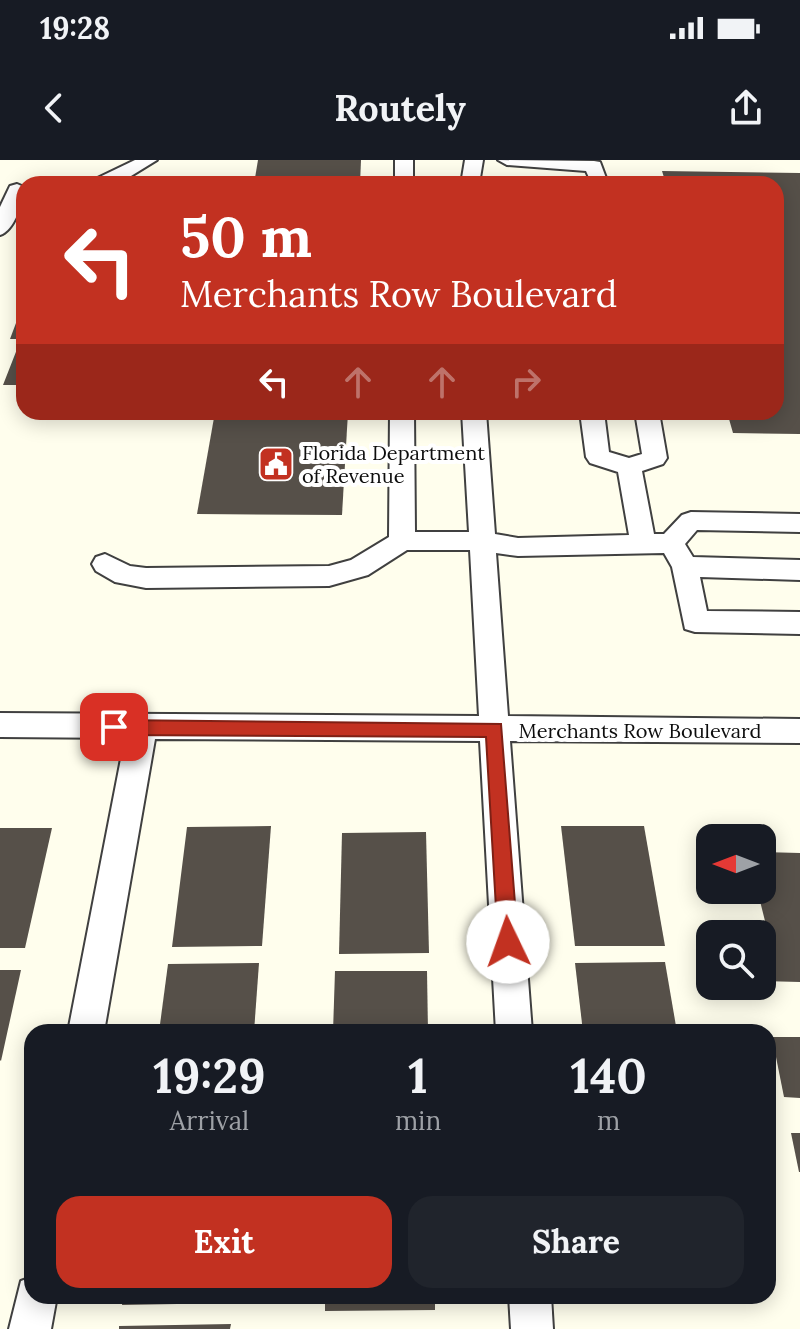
<!DOCTYPE html>
<style>
:root{--surface:#171b24;--page:#20242c;--text:#f1f3f6;--muted:#9ea1a6;--accent:#c23121}
body{margin:0;font-family:Lora,serif;background:var(--page);color:var(--text);height:100vh;display:flex;flex-direction:column;font-size:30px;white-space:nowrap}
*{box-sizing:border-box;margin:0}
p{font-size:26px;color:var(--muted)}
.icon{flex:none;width:44px;height:44px;fill:none;stroke:currentColor;stroke-width:2;stroke-linecap:round;stroke-linejoin:round}
.map{position:relative;flex:1;overflow:hidden}
.details{position:absolute;left:24px;top:864px;width:752px;height:280px;display:flex;flex-direction:column;background:var(--surface);border-radius:24px;box-shadow:0 4px 20px #0003}
.details>*{flex:none}
.banner{position:absolute;left:16px;top:16px;width:768px;height:244px;border-radius:24px;box-shadow:0 4px 20px #0003;background:#c23121;color:#fff;overflow:hidden}
.needle{width:52px;rotate:270deg}
.buttons{position:absolute;left:696px;top:664px;display:grid;gap:16px}
.buttons a{display:grid;place-items:center;width:80px;height:80px;border-radius:16px;background:var(--surface);box-shadow:0 4px 20px #0003;font-size:40px}
.pin{position:absolute;display:grid;place-items:center;width:68px;height:68px;color:#fff;margin:-34px;border-radius:16px;box-shadow:0 4px 12px #0006}
.me{position:absolute;width:88px;margin:-44px;rotate:357deg;stroke-linejoin:round;filter:drop-shadow(0 0 6px #0008)}
.turn{display:flex;align-items:center;gap:28px;height:168px;padding:0 32px;font-size:36px}
.turn .icon{width:104px;height:104px;stroke-width:2.5}
.turn b{display:block;font-size:56px;line-height:68px}
.lanes{display:flex;align-items:center;height:76px;padding:0 32px;background:#0003;justify-content:center;gap:40px;direction:ltr}
.lanes .off{opacity:.35}
.eta{display:flex;justify-content:space-evenly;align-items:center;height:136px;text-align:center}
.eta b{font-size:48px;font-weight:700;line-height:56px}
.primary-button{display:flex;gap:16px;margin-top:auto;padding:16px 32px}
.primary-button a{flex:1;height:92px;border-radius:24px;background:var(--accent);color:#fff;font-size:32px;font-weight:700;line-height:92px;text-align:center}
.primary-button a+a{background:var(--page);color:var(--text)}
.status{display:flex;justify-content:space-between;align-items:center;height:56px;padding:0 40px;background:var(--surface);direction:ltr}
.status svg{height:22px;fill:currentColor}
header{display:flex;justify-content:space-between;align-items:center;height:104px;padding:0 32px;background:var(--surface);font-size:36px;font-weight:700}
.map>svg:first-child{display:block}
.building{fill:#565049}
.lines{fill:none;stroke-linecap:round;stroke-linejoin:round}
.minor-casing{stroke:#404040;stroke-width:4}
.path{stroke:#2f2f2f;stroke-width:3;stroke-dasharray:5 3;stroke-linecap:butt}
.minor{fill:#fff;fill-rule:evenodd}
.route{fill:#c23121;stroke:#7e2015;stroke-width:2}
.labels{text-anchor:middle;dominant-baseline:central;stroke-width:8;stroke-linejoin:round;paint-order:stroke}
.poi-label{font-size:20px;fill:#0d0d0d;stroke:#fff;text-anchor:start}
.street-label{font-size:20px;fill:#0d0d0d;stroke:#fff}
</style>
<div class="status"><b>19:28</b><svg viewBox="0 0 49 12"><path d="M0 12V9h3v3zM5 12V6h3v6zM10 12V3h3v9zM15 12V0h3v12zM26 1h20v11H26zM47 4h2v5h-2z"/></svg></div>
<header><svg class="icon" aria-label="back" viewBox="0 0 24 24"><path d="M15 5l-7 7 7 7"/></svg>Routely<svg class="icon" aria-label="share" viewBox="0 0 24 24"><path d="M12 15V3M7 8l5-5 5 5M5 13v7h14v-7"/></svg></header>
<div class="map">
<svg width="800" height="1169" viewBox="0 0 800 1169">
<rect width="100%" height="100%" fill="#fffeed"/>
<g class="building">
<path d="M258,0H361L360,24H254Z"/>
<path d="M662,11L800,13V274L733,273L727,252H776V24H666Z"/>
<path d="M16,163H24V225H3L21,179H10Z"/>
<path d="M215,252H348L342,355L197,354Z"/>
<path d="M271,666L262,786L172,787L187,667Z"/>
<path d="M561,666H644L665,786H575Z"/>
<path d="M0,668H52L25,788H0Z"/>
<path d="M426,672L429,793L339,794L342,673Z"/>
<path d="M762,692L800,693V822L762,821V774H752L751,769H767L760,741H746L744,730H762Z"/>
<path d="M665,802L677,872H583L575,803Z"/>
<path d="M259,803L254,872H159L168,804Z"/>
<path d="M0,810H21L1,901L0,900Z"/>
<path d="M335,811H427L428,872H333Z"/>
<path d="M772,877H800V938L784,937Z"/>
<path d="M791,973H800V1012H799Z"/>
<path d="M123,1136H232V1143L122,1145Z"/>
<path d="M325,1136H435V1150L325,1151Z"/>
<path d="M613,1136H723L724,1141L614,1142Z"/>
<path d="M231,1164L230,1169H119V1166Z"/>
</g>
<g class="lines">
<defs>
<g id="minor">
<path d="M135,0H157L118,24H85Z"/>
<rect x="395" y="0" width="18" height="24"/>
<path d="M465,0H483L479,24H461Z"/>
<path d="M498,0L594,1L600,2L606,18L597,23L591,22L586,11L507,5Z"/>
<path d="M17,24L24,27C24,41 14,71 0,75V47L10,26Z"/>
<path d="M390,252H414L415,372H469L462,252H486L495,374L518,378L629,375L618,312L590,303L586,297L580,252H604L609,292L629,298L642,294L635,252H659L667,298L663,304L642,311L654,374H664L682,355L691,352L800,354V372L697,370L685,384L693,397L800,400V420L700,417L707,451L800,452V474L695,472L685,469L672,407L664,393L518,396L496,393L508,556L800,559V583L510,581L532,872H496L480,581L155,579L104,872H68L125,578L0,577V553L479,556L470,390H407L368,415L329,426L146,428L115,422L96,411L92,404L96,397L105,394L130,406L146,408L329,406L351,400L389,377Z"/>
<path d="M32,1117V1136H57L51,1169H9L21,1121Z"/>
<path d="M509,1136H551L553,1169H511Z"/>
</g>
</defs>
<use href="#minor" class="minor-casing"/>
<path class="path" d="M36,21L74,20"/>
<use href="#minor" class="minor"/>
</g>
<path class="route" d="M114,560L501,564L518,782L515,789L508,792L501,789L498,782L486,577L114,575L105,567Z"/>
<defs>
<symbol id="civic-square" viewBox="-11 -11 22 22"><rect x="-9" y="-9" width="18" height="18" rx="4" fill="#c23121" stroke="#fff"/><path d="M-.6-6.5H3V-4.5H.6V-3L4-1V1h2V6H-6V1h2V-1L-.6-3ZM-1.2 2.5V6h2.4V2.5Z" fill="#fff"/></symbol>
</defs>
<g fill-rule="evenodd">
<use href="#civic-square" x="256" y="284" width="40" height="40"/>
</g>
<g class="labels">
<g class="poi-label">
<text x="302" y="292">Florida Department<tspan x="302" dy="23">of Revenue</tspan></text>
</g>
<g class="street-label">
<text x="640" y="570">Merchants Row Boulevard</text>
</g>
</g>
</svg>
<div class="buttons">
<a><svg class="needle" viewBox="-14 -14 28 28"><path d="M0-13l5 13h-10z" fill="#e53935"/><path d="M0 13l5-13h-10z" fill="#9ea1a6"/></svg></a>
<a><svg class="icon" aria-label="search" viewBox="0 0 24 24"><circle cx="10" cy="10" r="6"/><path d="M15 15l6 6"/></svg></a>
</div>
<div class="pin" style="left:114px;top:567px;background:#d93025"><svg class="icon" aria-label="arrive" viewBox="0 0 24 24"><path d="M6 21V4h12l-3 4 3 4H6"/></svg></div>
<svg class="me" style="left:508px;top:782px" viewBox="-20 -20 40 40"><circle r="19" fill="#fff"/><path d="M0-13L10 11 0 6-10 11z" fill="#c23121"/></svg>
<div class="banner">
<div class="turn"><svg class="icon" aria-label="left" viewBox="0 0 24 24"><path d="M17 20v-9H6M10 6l-5 5 5 5"/></svg><div><b>50 m</b>Merchants Row Boulevard</div></div>
<div class="lanes"><svg class="icon" aria-label="left" viewBox="0 0 24 24"><path d="M17 20v-9H6M10 6l-5 5 5 5"/></svg><svg class="icon off" aria-label="ahead" viewBox="0 0 24 24"><path d="M12 20V5M6 11l6-6 6 6"/></svg><svg class="icon off" aria-label="ahead" viewBox="0 0 24 24"><path d="M12 20V5M6 11l6-6 6 6"/></svg><svg class="icon off" aria-label="right" viewBox="0 0 24 24"><path d="M7 20v-9h11M14 6l5 5-5 5"/></svg></div>
</div>
<section class="details">
<div class="eta">
<div><b>19:29</b><p>Arrival</p></div>
<div><b>1</b><p>min</p></div>
<div><b>140</b><p>m</p></div>
</div>
<div class="primary-button"><a>Exit</a><a>Share</a></div>
</section>
</div>
